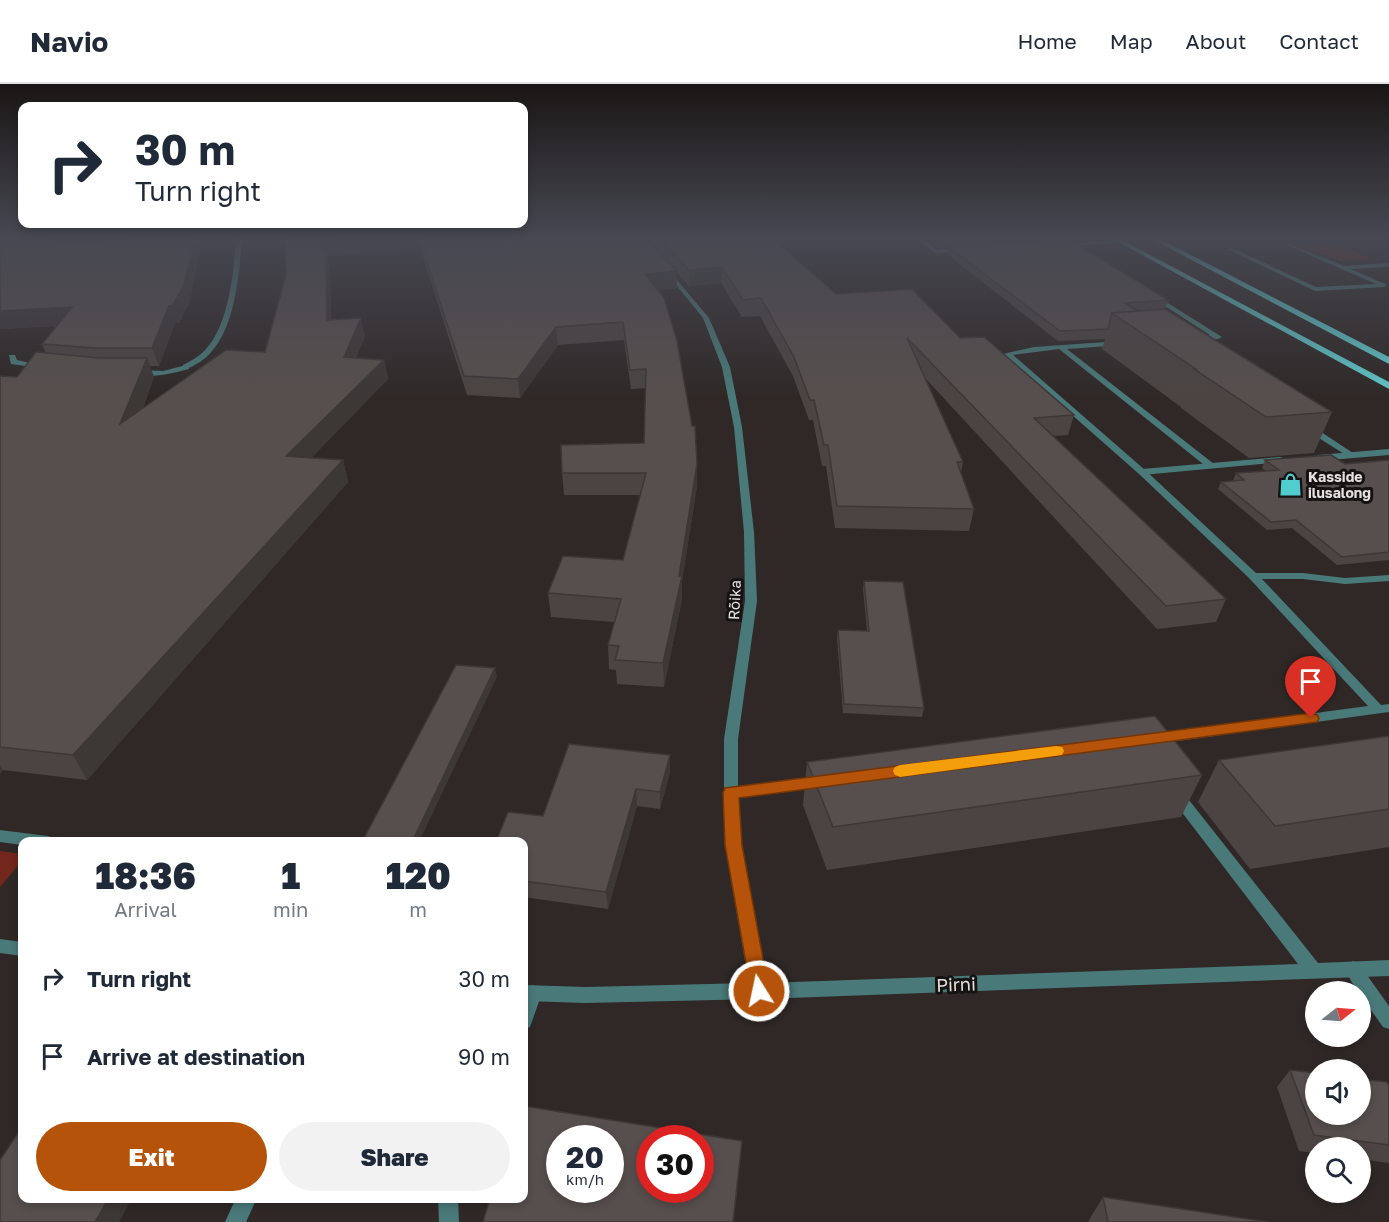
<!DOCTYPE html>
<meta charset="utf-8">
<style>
:root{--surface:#fff;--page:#f2f2f3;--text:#1f2937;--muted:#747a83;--line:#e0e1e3;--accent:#b45309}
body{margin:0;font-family:"Golos Text",sans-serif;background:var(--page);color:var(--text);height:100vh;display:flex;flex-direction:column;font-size:22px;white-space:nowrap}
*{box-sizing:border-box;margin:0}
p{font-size:20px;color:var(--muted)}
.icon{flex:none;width:33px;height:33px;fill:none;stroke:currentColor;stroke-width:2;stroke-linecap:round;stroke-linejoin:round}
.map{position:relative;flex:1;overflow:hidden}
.panel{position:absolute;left:18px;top:753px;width:510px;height:366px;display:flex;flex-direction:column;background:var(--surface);border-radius:12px;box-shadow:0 3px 9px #0003}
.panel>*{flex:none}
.guide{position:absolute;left:18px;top:18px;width:510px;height:126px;border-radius:12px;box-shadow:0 3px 9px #0003;background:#fff;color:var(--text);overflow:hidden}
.needle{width:39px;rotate:73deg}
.buttons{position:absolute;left:1305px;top:897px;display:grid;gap:12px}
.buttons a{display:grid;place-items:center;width:66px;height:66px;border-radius:50%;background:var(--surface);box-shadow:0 3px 9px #0003;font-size:30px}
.speed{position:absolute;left:546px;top:1041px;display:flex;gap:12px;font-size:30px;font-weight:700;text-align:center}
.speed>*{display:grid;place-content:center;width:78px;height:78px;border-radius:50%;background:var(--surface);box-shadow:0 3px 9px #0003;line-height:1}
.speed small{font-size:15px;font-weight:400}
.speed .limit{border:9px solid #d22;background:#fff;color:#111}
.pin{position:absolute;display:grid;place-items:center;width:51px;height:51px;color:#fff;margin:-62px -26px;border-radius:50% 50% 50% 0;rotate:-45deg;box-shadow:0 0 6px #0007}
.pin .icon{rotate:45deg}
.me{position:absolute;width:66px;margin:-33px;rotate:350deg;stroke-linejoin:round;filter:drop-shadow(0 0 4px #0008)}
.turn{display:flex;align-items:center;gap:21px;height:126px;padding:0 18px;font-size:27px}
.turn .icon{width:78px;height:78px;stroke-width:2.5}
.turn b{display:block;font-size:42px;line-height:51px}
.eta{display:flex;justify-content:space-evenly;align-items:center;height:102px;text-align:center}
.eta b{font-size:36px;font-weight:800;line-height:42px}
.cta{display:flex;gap:12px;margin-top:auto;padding:12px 18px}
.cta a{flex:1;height:69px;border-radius:36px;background:var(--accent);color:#fff;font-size:24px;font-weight:800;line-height:69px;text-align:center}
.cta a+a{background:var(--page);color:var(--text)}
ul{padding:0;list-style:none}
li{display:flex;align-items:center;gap:18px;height:78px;padding:0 18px}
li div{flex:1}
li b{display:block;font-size:22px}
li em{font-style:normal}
header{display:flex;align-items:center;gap:36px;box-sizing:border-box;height:84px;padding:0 30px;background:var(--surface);border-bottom:2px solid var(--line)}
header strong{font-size:28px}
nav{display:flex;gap:33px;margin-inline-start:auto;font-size:21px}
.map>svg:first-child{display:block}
.green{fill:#73261c}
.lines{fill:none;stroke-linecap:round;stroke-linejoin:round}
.lane{fill:#4a7979;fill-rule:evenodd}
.street{fill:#4a7979;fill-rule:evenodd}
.primary{fill:#5fc7c9;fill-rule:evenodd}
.wall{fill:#4b4442}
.shaded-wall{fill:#3d3736}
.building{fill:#574f4d;stroke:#3d3736;stroke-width:1.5;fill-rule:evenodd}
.route{fill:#b45309;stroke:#753606;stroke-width:1.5}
.slow{fill:#f59e0b}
.labels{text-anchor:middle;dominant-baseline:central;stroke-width:6;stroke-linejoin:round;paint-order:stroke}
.far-poi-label{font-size:14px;font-weight:bold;fill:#e6e1e0;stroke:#151211;text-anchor:start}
.street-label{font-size:15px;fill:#e6e1e0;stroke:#151211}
.near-street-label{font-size:18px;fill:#e6e1e0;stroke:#151211}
</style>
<header>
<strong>Navio</strong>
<nav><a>Home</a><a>Map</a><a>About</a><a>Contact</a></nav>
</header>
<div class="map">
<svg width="1389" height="1138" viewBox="0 0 1389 1138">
<rect width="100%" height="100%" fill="#2f2827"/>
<g class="green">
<path d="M1326,160L1343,163L1373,175L1341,177L1296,162Z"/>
<path d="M0,767L22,770V777L0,803Z"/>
</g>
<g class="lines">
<g class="lane">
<path d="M916,154H921L937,166L964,164L967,166L936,170Z"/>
<path d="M1121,155L1123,158L1062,163L1059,161Z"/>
<path d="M1289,160L1344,182L1389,179V183L1351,185L1387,201L1384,203L1315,207L1227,165L1232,164L1316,203L1376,200L1289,162Z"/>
<path d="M9,271H15L17,276L44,282L40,284L11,280Z"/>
<path d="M186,281H189V285C173,289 150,296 135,288L139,286L163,287Z"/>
<path d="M1389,365V371L1318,377L1314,374L1318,371Z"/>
<path d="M1280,373L1283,374V378L1142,391L1137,388L1142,385Z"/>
<path d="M0,746L48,752L53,754L55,758H22V761L0,758Z"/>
<path d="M1353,877L1359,880L1389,922V945L1383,943C1370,924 1354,905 1345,885L1347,880Z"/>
<path d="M533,901L539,903L542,909L530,943L524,945V912L527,903Z"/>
<path d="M236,1114H257L246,1138H225Z"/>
<path d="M438,1114H458L459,1138H439Z"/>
</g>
<g class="street">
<path d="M236,154H242C239,192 235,255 200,278C194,281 190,285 183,285V281C191,277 200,272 206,265C229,240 234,187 236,154Z"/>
<path d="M666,183L709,234L730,283L742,343L754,448L757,517L738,655V703L819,692L824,693L826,697L824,701L819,702L738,713L741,761L766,899L1298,880L1171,714L1169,710L1171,706L1176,705L1181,706L1318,879L1389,876V892L759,915L586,919L524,917V901L586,903L749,899L725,761L724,709V655L745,517L744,448L734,343L722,283L703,234L664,186Z"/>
<path d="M1151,211H1155L1222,253L1218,255H1193V253L1210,251L1151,213Z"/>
<path d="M1120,257H1123V261L1067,265L1214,380V384H1208L1059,265L1013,271L1145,386L1256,489H1303L1345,494L1389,491V497L1345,500L1303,495H1262L1381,621L1389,620V628L1155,660L1150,658L1148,655L1150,652L1155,650L1368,622L1249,494L1139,390L1003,270L1034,263Z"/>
<path d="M1309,341L1312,342L1356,371L1355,373H1349L1306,346L1305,344Z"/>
<path d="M0,855L22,858V872L0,869Z"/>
</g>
<g class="primary">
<path d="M1111,154H1118L1389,298V305Z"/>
<path d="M1150,154H1158L1389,273V280Z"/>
</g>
</g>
<g class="wall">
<path d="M0,154L67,160L190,217L179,239H175L159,282H150L154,293L143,324L265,268L286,191L285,160L401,165L327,172L330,186L331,236L365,252L356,274L384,276L388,295L311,374L343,376L348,398L87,696L3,686L0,690V292L17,293L46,269L42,260L57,242L0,245Z"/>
<path d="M417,154H772L836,210L960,254L1074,331L1068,351L1053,352L1226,515L1216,538L1157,545L926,295L963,378L961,388L974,425L969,447L835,444L826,382H822L813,336H809L793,292L760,232L742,233L721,199L689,202L677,189V204L657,206L697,402L682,497V515L664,603L617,600L616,586L609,585L608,561L614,538L551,533L548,509L623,476L641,411H564L562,389L644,359L646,304L631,305L624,256L558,261L520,314L467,311Z"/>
<path d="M925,154H1056L1055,156L1168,216L1165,225L1332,328L1314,369L1249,374L1181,324V323L1102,265L1105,255L1058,257L948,171L949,163L938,164Z"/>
<path d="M1265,376L1345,380L1389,376V476L1337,481L1292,444L1267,446L1218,405L1221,398L1233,397L1236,389L1266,387L1262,384Z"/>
<path d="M864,497L924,624L922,633L843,629L837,555L838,546L867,547L863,505Z"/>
<path d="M1389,652V763L1250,785L1198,718L1219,676Z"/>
<path d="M670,671V688L660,725L637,722L608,825L524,813V758Z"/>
<path d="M807,678L1202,691L1181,733L827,786L803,721Z"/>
<path d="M1290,986L1389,1002V1079L1360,1075V1064H1316V1069L1299,1067L1277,1003Z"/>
<path d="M1103,1113L1268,1138H1089V1136Z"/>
</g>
<g class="shaded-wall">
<path d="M55,154H71L56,177L50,161Z"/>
<path d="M195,154H203L190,217L179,239H175L159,282L152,264Z"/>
<path d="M358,154H406L401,165L327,172L330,186L331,254L327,236L318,157Z"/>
<path d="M722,183L721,199L689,202V186Z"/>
<path d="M677,187V204L645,207V190Z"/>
<path d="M72,223L79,240L0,245V227Z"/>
<path d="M361,234L365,252L348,292L344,273Z"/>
<path d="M556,243L558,261L520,314L518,295Z"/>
<path d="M147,274L154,293L129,360L120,340Z"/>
<path d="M384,276L388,295L292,394L286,372Z"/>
<path d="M343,376L348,398L87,696L73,671Z"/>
<path d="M697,380V402L682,497V515L664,603L663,579Z"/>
<path d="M495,584L497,593L419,758H412Z"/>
<path d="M670,671V688L660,725V708Z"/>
<path d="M0,681L3,686L0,690Z"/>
<path d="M636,705L637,722L608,825L606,808Z"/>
<path d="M742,1057L734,1138H733Z"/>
<path d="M109,1114H132L119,1138H95Z"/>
</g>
<g class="building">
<path d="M0,154H55L50,161L128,155L129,154H195L184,201L173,221L169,222L152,264H96L42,260L72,223L0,227Z"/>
<path d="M285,154H358L318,157L326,170L327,236L361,234L344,273L384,276L286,372L343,376L73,671L0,663V292L17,293L36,268L99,274H147L120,340L226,266L265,268L286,191Z"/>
<path d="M419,154H645L677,187L645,190L664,214L677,257L692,342H695L697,380L679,492H682L663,579L615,576L619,562L608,561L621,515L548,509L563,472L623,476L646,389H562L561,361L644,359L646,285L630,286L623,238L556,243L518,295L464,292Z"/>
<path d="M658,154H772L836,210L912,205L960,254L984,253L1074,331L1034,334L1226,515L1166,522L907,254L963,378H957L974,425L837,422L828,361H824L814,316H810L794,273L761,214L743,216L722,183L689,186Z"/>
<path d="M1068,155L1168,216L1125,219L1138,227L1112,229L1108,245L1060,247L949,163Z"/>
<path d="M1165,225L1332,328L1266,333L1194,285H1196L1112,229Z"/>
<path d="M1331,371L1345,380L1389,376V468L1342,473L1296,436L1271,438L1221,398L1244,396L1236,389L1279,386L1265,376Z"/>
<path d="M864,497L903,498L924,624L844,620L838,546L869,547Z"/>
<path d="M456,581L495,584L412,758H362Z"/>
<path d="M1155,632L1202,691L833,743L807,678Z"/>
<path d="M1389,652V725L1275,742L1219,676Z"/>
<path d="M569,660L670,671L660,708L636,705L606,808L524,797V758H496L508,728L543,732Z"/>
<path d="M1290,986L1316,989V1030H1360V995L1387,998L1389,1002V1061L1314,1051Z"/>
<path d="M524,1022L742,1057L733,1138H483L490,1114H524ZM560,1054H610V1106H560ZM650,1054H700V1106H650Z"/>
<path d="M22,1043V1114H109L95,1138H0V1076Z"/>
<path d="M1103,1113L1268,1138H1108Z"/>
</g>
<linearGradient id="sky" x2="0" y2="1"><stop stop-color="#1a1615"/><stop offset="0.49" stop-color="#474852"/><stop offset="1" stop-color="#474852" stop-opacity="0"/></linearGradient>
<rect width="1389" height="313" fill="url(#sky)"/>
<path class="route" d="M1311,629L1317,631L1319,634L1317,638L739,714L742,761L769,907L766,913L759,916L752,913L725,761L723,709L725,704Z"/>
<path class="slow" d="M1056,662L1062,663L1064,667L1062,671L900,693L895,691L893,687L895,683L900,681Z"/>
<defs>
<symbol id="shop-bare" viewBox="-9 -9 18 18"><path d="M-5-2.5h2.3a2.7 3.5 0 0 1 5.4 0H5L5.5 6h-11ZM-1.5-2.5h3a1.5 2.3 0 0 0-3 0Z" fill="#52cdcf" stroke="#151211" stroke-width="2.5" paint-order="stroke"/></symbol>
</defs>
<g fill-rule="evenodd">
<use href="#shop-bare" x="1274" y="384" width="33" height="33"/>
</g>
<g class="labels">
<g class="far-poi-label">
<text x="1308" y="392">Kasside<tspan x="1308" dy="16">ilusalong</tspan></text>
</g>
<g class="street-label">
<text transform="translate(734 516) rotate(-87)">Rõika</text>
</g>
<g class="near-street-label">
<text transform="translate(956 900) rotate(-2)">Pirni</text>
</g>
</g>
</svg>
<div class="buttons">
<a><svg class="needle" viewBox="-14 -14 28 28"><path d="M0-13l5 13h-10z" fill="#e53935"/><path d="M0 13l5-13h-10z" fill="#747a83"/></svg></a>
<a><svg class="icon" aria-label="sound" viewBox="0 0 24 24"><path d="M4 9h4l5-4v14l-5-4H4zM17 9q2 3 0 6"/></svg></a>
<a><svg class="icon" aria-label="search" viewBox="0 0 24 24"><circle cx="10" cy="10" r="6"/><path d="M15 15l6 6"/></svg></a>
</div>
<div class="speed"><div>20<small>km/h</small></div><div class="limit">30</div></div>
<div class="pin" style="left:1311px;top:634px;background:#d93025"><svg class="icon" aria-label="arrive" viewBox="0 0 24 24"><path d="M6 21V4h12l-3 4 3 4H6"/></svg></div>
<svg class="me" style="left:759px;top:907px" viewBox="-20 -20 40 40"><circle r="17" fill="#b45309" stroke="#fff" stroke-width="3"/><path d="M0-11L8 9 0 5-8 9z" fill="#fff"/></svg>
<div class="guide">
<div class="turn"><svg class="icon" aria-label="right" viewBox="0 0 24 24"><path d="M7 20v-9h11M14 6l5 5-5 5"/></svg><div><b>30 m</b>Turn right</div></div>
</div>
<section class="panel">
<div class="eta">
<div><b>18:36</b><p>Arrival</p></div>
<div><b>1</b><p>min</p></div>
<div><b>120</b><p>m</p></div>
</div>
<ul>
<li><svg class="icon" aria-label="right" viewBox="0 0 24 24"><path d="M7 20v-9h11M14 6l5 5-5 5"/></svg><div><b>Turn right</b></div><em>30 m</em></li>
<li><svg class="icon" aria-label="arrive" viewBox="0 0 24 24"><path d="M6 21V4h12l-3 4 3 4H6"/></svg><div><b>Arrive at destination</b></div><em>90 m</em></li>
</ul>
<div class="cta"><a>Exit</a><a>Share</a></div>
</section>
</div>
